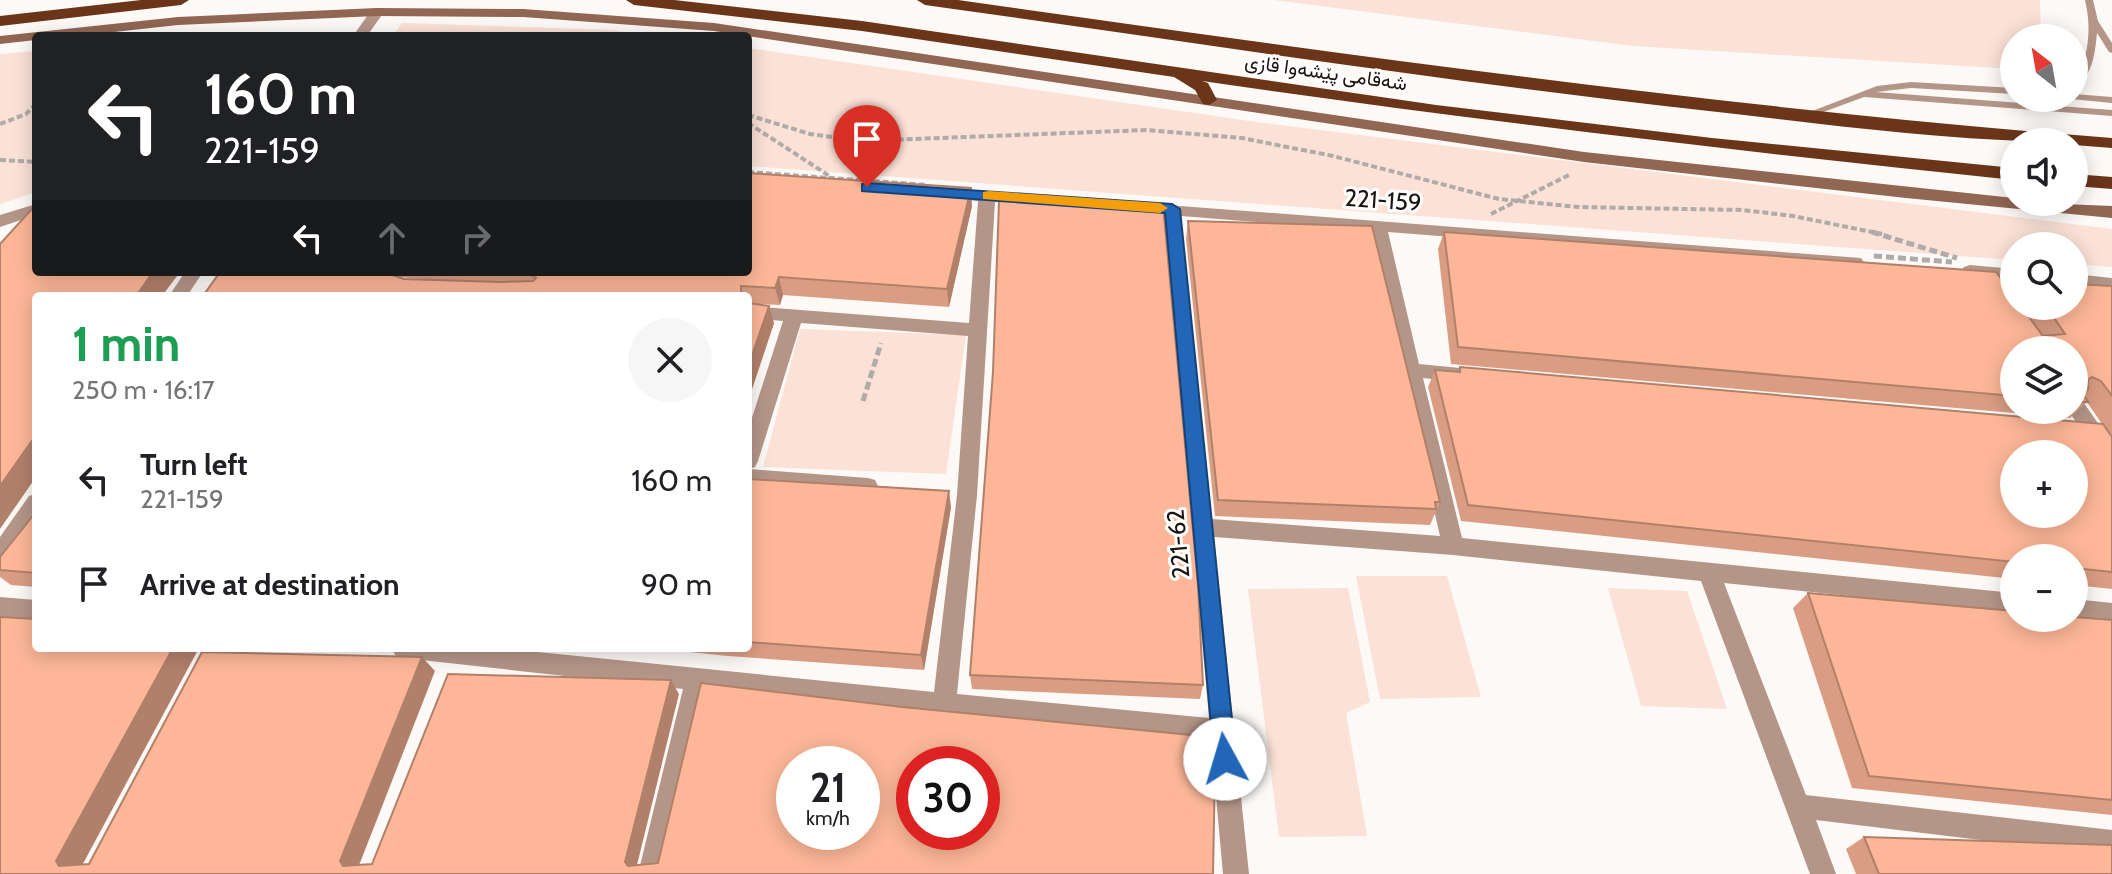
<!DOCTYPE html>
<meta charset="utf-8">
<style>
:root{--surface:#fff;--page:#f6f6f6;--text:#202124;--muted:#757577}
body{margin:0;font-family:Cabin,Vazirmatn,sans-serif;background:var(--page);color:var(--text);height:100vh;display:flex;flex-direction:column;font-size:30px;white-space:nowrap}
*{box-sizing:border-box;margin:0}
p{font-size:26px;color:var(--muted)}
.icon{flex:none;width:44px;height:44px;fill:none;stroke:currentColor;stroke-width:2;stroke-linecap:round;stroke-linejoin:round}
.map{position:relative;flex:1;overflow:hidden}
.drawer{position:absolute;left:32px;top:292px;width:720px;height:360px;display:flex;flex-direction:column;background:var(--surface);border-radius:8px;box-shadow:0 4px 20px #0003}
.drawer>*{flex:none}
.banner{position:absolute;left:32px;top:32px;width:720px;height:244px;border-radius:8px;box-shadow:0 4px 20px #0003;background:#202124;color:#fff;overflow:hidden}
.needle{width:52px;rotate:329deg}
.tools{position:absolute;left:2000px;top:24px;display:grid;gap:16px}
.tools a{display:grid;place-items:center;width:88px;height:88px;border-radius:50%;background:var(--surface);box-shadow:0 4px 20px #0003;font-size:40px}
.speed{position:absolute;left:776px;top:746px;display:flex;gap:16px;font-size:40px;font-weight:700;text-align:center}
.speed>*{display:grid;place-content:center;width:104px;height:104px;border-radius:50%;background:var(--surface);box-shadow:0 4px 20px #0003;line-height:1}
.speed small{font-size:20px;font-weight:400}
.speed .limit{border:12px solid #d22;background:#fff;color:#111}
.pin{position:absolute;display:grid;place-items:center;width:68px;height:68px;color:#fff;margin:-82px -34px;border-radius:50% 50% 50% 0;rotate:-45deg;box-shadow:0 0 8px #0007}
.pin .icon{rotate:45deg}
.me{position:absolute;width:88px;margin:-44px;rotate:354deg;stroke-linejoin:round;filter:drop-shadow(0 0 6px #0008)}
.turn{display:flex;align-items:center;gap:28px;height:168px;padding:0 40px;font-size:36px}
.turn .icon{width:104px;height:104px;stroke-width:2.5}
.turn b{display:block;font-size:56px;line-height:68px}
.lanes{display:flex;align-items:center;height:76px;padding:0 40px;background:#0003;justify-content:center;gap:40px;direction:ltr}
.lanes .off{opacity:.35}
.round{display:grid;place-items:center;flex:none;width:84px;height:84px;border-radius:42px;background:var(--page)}
.summary{display:flex;align-items:center;justify-content:space-between;height:136px;padding:0 40px}
h1{font-size:48px;font-weight:700;line-height:60px;color:#1e9e55}
ul{padding:0;list-style:none}
li{display:flex;align-items:center;gap:24px;height:104px;padding:0 40px}
li div{flex:1}
li b{display:block;font-size:30px}
li em{font-style:normal}
.map>svg:first-child{display:block}
.green{fill:#fbe1d6}
.lines{fill:none;stroke-linecap:round;stroke-linejoin:round}
.path-far1{stroke:#b0aba8;stroke-width:4;stroke-dasharray:6 3;stroke-linecap:butt}
.path{stroke:#b0aba8;stroke-width:5;stroke-dasharray:8 4;stroke-linecap:butt}
.service{fill:#b49688;fill-rule:evenodd}
.minor{fill:#b49688;fill-rule:evenodd}
.secondary{fill:#916653;fill-rule:evenodd}
.trunk{fill:#6a3519;fill-rule:evenodd}
.wall{fill:#da9d83;fill-rule:evenodd}
.shaded-wall{fill:#b1806a}
.building{fill:#fdb798;stroke:#b1806a;stroke-width:2;fill-rule:evenodd}
.route{fill:#2267b7;stroke:#164377;stroke-width:2}
.slow{fill:#f59e0b}
.labels{text-anchor:middle;dominant-baseline:central;stroke-width:6;stroke-linejoin:round;paint-order:stroke}
.far-street-label{font-size:20px;fill:#1b1411;stroke:#fff}
.street-label{font-size:24px;fill:#1b1411;stroke:#fff}
</style>
<div class="map">
<svg width="2112" height="874" viewBox="0 0 2112 874">
<rect width="100%" height="100%" fill="#fdf9f7"/>
<g class="green">
<path d="M1274,0H2040L2041,38H2014V65L1997,68L1633,46Z"/>
<path d="M402,23L612,30L658,36H393Z"/>
<path d="M748,48L1263,123L2112,229V267L2074,264V246H2014V260L748,166Z"/>
<path d="M36,51V192L0,204V54Z"/>
<path d="M800,329L966,335L946,474L763,467Z"/>
<path d="M1356,576H1447L1481,697L1380,699Z"/>
<path d="M1348,588L1370,702L1346,713L1367,836L1279,837L1248,589Z"/>
<path d="M1608,588L1687,591L1727,709L1641,706Z"/>
</g>
<g class="lines">
<g class="path-far1">
<path d="M748,115L810,134L862,141L1146,130L1242,138L1333,156L1499,199L1578,207L1743,210L1793,216L1882,234"/>
<path d="M748,123L831,177"/>
<path d="M0,124L26,114L36,104"/>
<path d="M0,160L36,162"/>
<path d="M748,172L927,185"/>
<path d="M1491,214L1571,174"/>
</g>
<g class="path">
<path d="M1872,232L1957,258"/>
<path d="M1874,256L1952,262"/>
<path d="M863,401L881,343"/>
</g>
<g class="service">
<path d="M2085,0H2093L2098,21L2112,43V53L2109,52L2097,33C2095,53 2093,76 2074,87C2074,77 2080,73 2083,64C2090,42 2090,21 2085,0Z"/>
<path d="M1911,82L2014,88V94L1911,88L1876,92L2112,110V116L1864,97L1810,117L1807,118L1802,115L1877,86Z"/>
<path d="M2074,94L2112,97V103L2071,99L2074,98Z"/>
</g>
<g class="minor">
<path d="M377,8L384,12L367,36H353L372,9Z"/>
<path d="M945,188L1861,258L1864,262L1855,268L1388,232L1419,364L1460,368L1470,375L1460,382L1423,378L1462,538L2014,593V613L1724,583L1806,795L2112,830V856L1816,820L1836,874H1810L1701,581L1453,555L1214,537L1249,874H1223L1211,741L706,692L664,874H638L683,689L403,658L395,655L392,648H498L934,692L957,495L968,336L801,323L758,461L755,467L749,469L868,478L875,480L878,486L875,492L868,494L748,485V430L783,321L748,318V306L969,323L978,201L939,197L937,193ZM995,202L1164,215L1209,718L957,694L977,495ZM1181,216L1370,231L1440,536L1212,519Z"/>
<path d="M36,204V215L0,227V215Z"/>
<path d="M1970,265L2014,269V281L1964,275L1961,271L1964,267Z"/>
<path d="M185,272H203L187,296H169Z"/>
<path d="M2074,274L2112,278V290L2074,286Z"/>
<path d="M2074,397L2081,399L2112,443V467L2105,465L2068,410H2074Z"/>
<path d="M36,494V519L8,560L0,563V537L29,496Z"/>
<path d="M0,597L36,600V620L0,617Z"/>
<path d="M2074,599L2112,603V623L2072,618Z"/>
</g>
<path class="secondary" d="M377,8L523,9L714,23L1584,152L2014,198V202L2112,206V218L1906,198L1584,162L714,31L523,17L377,16L178,25L78,36H36V40L0,44V36L178,17Z"/>
<g class="trunk">
<path d="M141,0H189L181,5L0,26V16Z"/>
<path d="M626,0H674L862,21L1436,105L1712,138L2014,168V180C1743,152 1472,120 1202,81L1208,83L1217,100L1209,105L1203,104L1195,90L1174,77L862,31L634,5Z"/>
<path d="M917,0H958C1342,54 1725,108 2112,138V148L2074,145V142C1949,142 1824,124 1700,110C1441,81 1183,41 925,5Z"/>
<path d="M2074,174L2112,177V189L2074,186Z"/>
</g>
</g>
<g class="wall">
<path d="M972,206L949,307L783,295L780,305L759,304L774,323L748,401V296H203L220,272H748ZM399,277L435,280L404,279Z"/>
<path d="M1188,221L1440,502L1430,525L1215,516L1186,239Z"/>
<path d="M1444,232L2014,306H2074L2112,286V589L2074,585V558H2014V579L1461,521L1428,387L1435,370L1458,372L1460,367L2102,424L2087,402L2070,418L1451,364L1438,249ZM2014,350H2074V410H2014Z"/>
<path d="M748,479L951,507L924,670L728,656L650,648H748Z"/>
<path d="M36,512V587L11,585L0,577V557Z"/>
<path d="M1808,593L2112,620V815L1852,788L1793,608Z"/>
<path d="M970,675L1203,685L1200,699L972,689Z"/>
<path d="M1864,837L2112,874H1856L1846,849Z"/>
</g>
<g class="shaded-wall">
<path d="M971,188L972,206L949,307L947,289Z"/>
<path d="M153,272H180L162,296H136Z"/>
<path d="M378,272H396L399,277Z"/>
<path d="M779,277L783,295L780,305L775,288Z"/>
<path d="M769,306L774,323L748,401V367Z"/>
<path d="M36,435V477L0,529V486Z"/>
<path d="M949,491L951,507L924,670L921,655Z"/>
<path d="M173,648H199L78,873L59,866L56,861Z"/>
<path d="M422,657L435,671L356,873L343,866L340,861Z"/>
<path d="M671,680L679,694L635,873L625,862Z"/>
</g>
<g class="building">
<path d="M748,173L971,188L947,289L779,277L775,288L741,286V296H203L220,272H384L404,279L500,282L533,281L536,278L527,272H748Z"/>
<path d="M999,201L1163,205L1198,586L1203,685L970,675L993,372Z"/>
<path d="M36,207V272H153L136,296H36V435L0,486V244L31,210Z"/>
<path d="M1188,221L1372,226L1440,502H1435L1436,509L1218,500Z"/>
<path d="M1444,232L1996,272L2014,296V306H2021L2043,336L2065,334L2046,306H2074V284L2112,286V396L2101,381L2092,377L2088,380V390L2082,393L2088,402L2074,401V350H2014V396L1458,347Z"/>
<path d="M748,303L769,306L748,367Z"/>
<path d="M1460,367L2103,424L2112,437V572L2074,568V558H2014V562L1468,505L1435,370L1460,372ZM2014,454H2074V514H2014Z"/>
<path d="M748,479L949,491L921,655L748,642Z"/>
<path d="M36,512V573L0,570V557Z"/>
<path d="M1808,593L2014,611V618H2074V617L2112,620V800L1869,776Z"/>
<path d="M0,617L36,619V648H173L56,861L59,866L89,864L202,652L422,657L340,861L343,866L372,864L448,674L671,680L625,862L628,866L658,863L701,683L902,707L1212,737L1215,764L1213,874H0ZM794,764H862V832H794ZM914,764H982V832H914Z"/>
<path d="M1864,837L2112,845V874H1879Z"/>
</g>
<path class="route" d="M867,183L1172,204L1180,209L1236,759L1233,767L1225,770L1217,767L1214,759L1165,213L862,191V184Z"/>
<path class="slow" d="M989,191L1160,203L1168,208L1160,213L983,199V192Z"/>
<g class="labels">
<g class="far-street-label">
<text transform="translate(1326 72) rotate(8)">شەقامی پێشەوا قازی</text>
</g>
<g class="street-label">
<text transform="translate(1383 200) rotate(4)">221-159</text>
<text transform="translate(1178 544) rotate(-95)">221-62</text>
</g>
</g>
</svg>
<div class="tools">
<a><svg class="needle" viewBox="-14 -14 28 28"><path d="M0-13l5 13h-10z" fill="#e53935"/><path d="M0 13l5-13h-10z" fill="#757577"/></svg></a>
<a><svg class="icon" aria-label="sound" viewBox="0 0 24 24"><path d="M4 9h4l5-4v14l-5-4H4zM17 9q2 3 0 6"/></svg></a>
<a><svg class="icon" aria-label="search" viewBox="0 0 24 24"><circle cx="10" cy="10" r="6"/><path d="M15 15l6 6"/></svg></a>
<a><svg class="icon" aria-label="layers" viewBox="0 0 24 24"><path d="M12 4l9 5-9 5-9-5zM3 14l9 5 9-5"/></svg></a>
<a>+</a>
<a>−</a>
</div>
<div class="speed"><div>21<small>km/h</small></div><div class="limit">30</div></div>
<div class="pin" style="left:867px;top:187px;background:#d93025"><svg class="icon" aria-label="arrive" viewBox="0 0 24 24"><path d="M6 21V4h12l-3 4 3 4H6"/></svg></div>
<svg class="me" style="left:1225px;top:759px" viewBox="-20 -20 40 40"><circle r="19" fill="#fff"/><path d="M0-13L10 11 0 6-10 11z" fill="#2267b7"/></svg>
<div class="banner">
<div class="turn"><svg class="icon" aria-label="left" viewBox="0 0 24 24"><path d="M17 20v-9H6M10 6l-5 5 5 5"/></svg><div><b>160 m</b>221-159</div></div>
<div class="lanes"><svg class="icon" aria-label="left" viewBox="0 0 24 24"><path d="M17 20v-9H6M10 6l-5 5 5 5"/></svg><svg class="icon off" aria-label="ahead" viewBox="0 0 24 24"><path d="M12 20V5M6 11l6-6 6 6"/></svg><svg class="icon off" aria-label="right" viewBox="0 0 24 24"><path d="M7 20v-9h11M14 6l5 5-5 5"/></svg></div>
</div>
<section class="drawer">
<div class="summary"><div><h1>1 min</h1><p>250 m · 16:17</p></div><a class="round"><svg class="icon" aria-label="close" viewBox="0 0 24 24"><path d="M6 6l12 12M18 6L6 18"/></svg></a></div>
<ul>
<li><svg class="icon" aria-label="left" viewBox="0 0 24 24"><path d="M17 20v-9H6M10 6l-5 5 5 5"/></svg><div><b>Turn left</b><p>221-159</p></div><em>160 m</em></li>
<li><svg class="icon" aria-label="arrive" viewBox="0 0 24 24"><path d="M6 21V4h12l-3 4 3 4H6"/></svg><div><b>Arrive at destination</b></div><em>90 m</em></li>
</ul>
</section>
</div>
